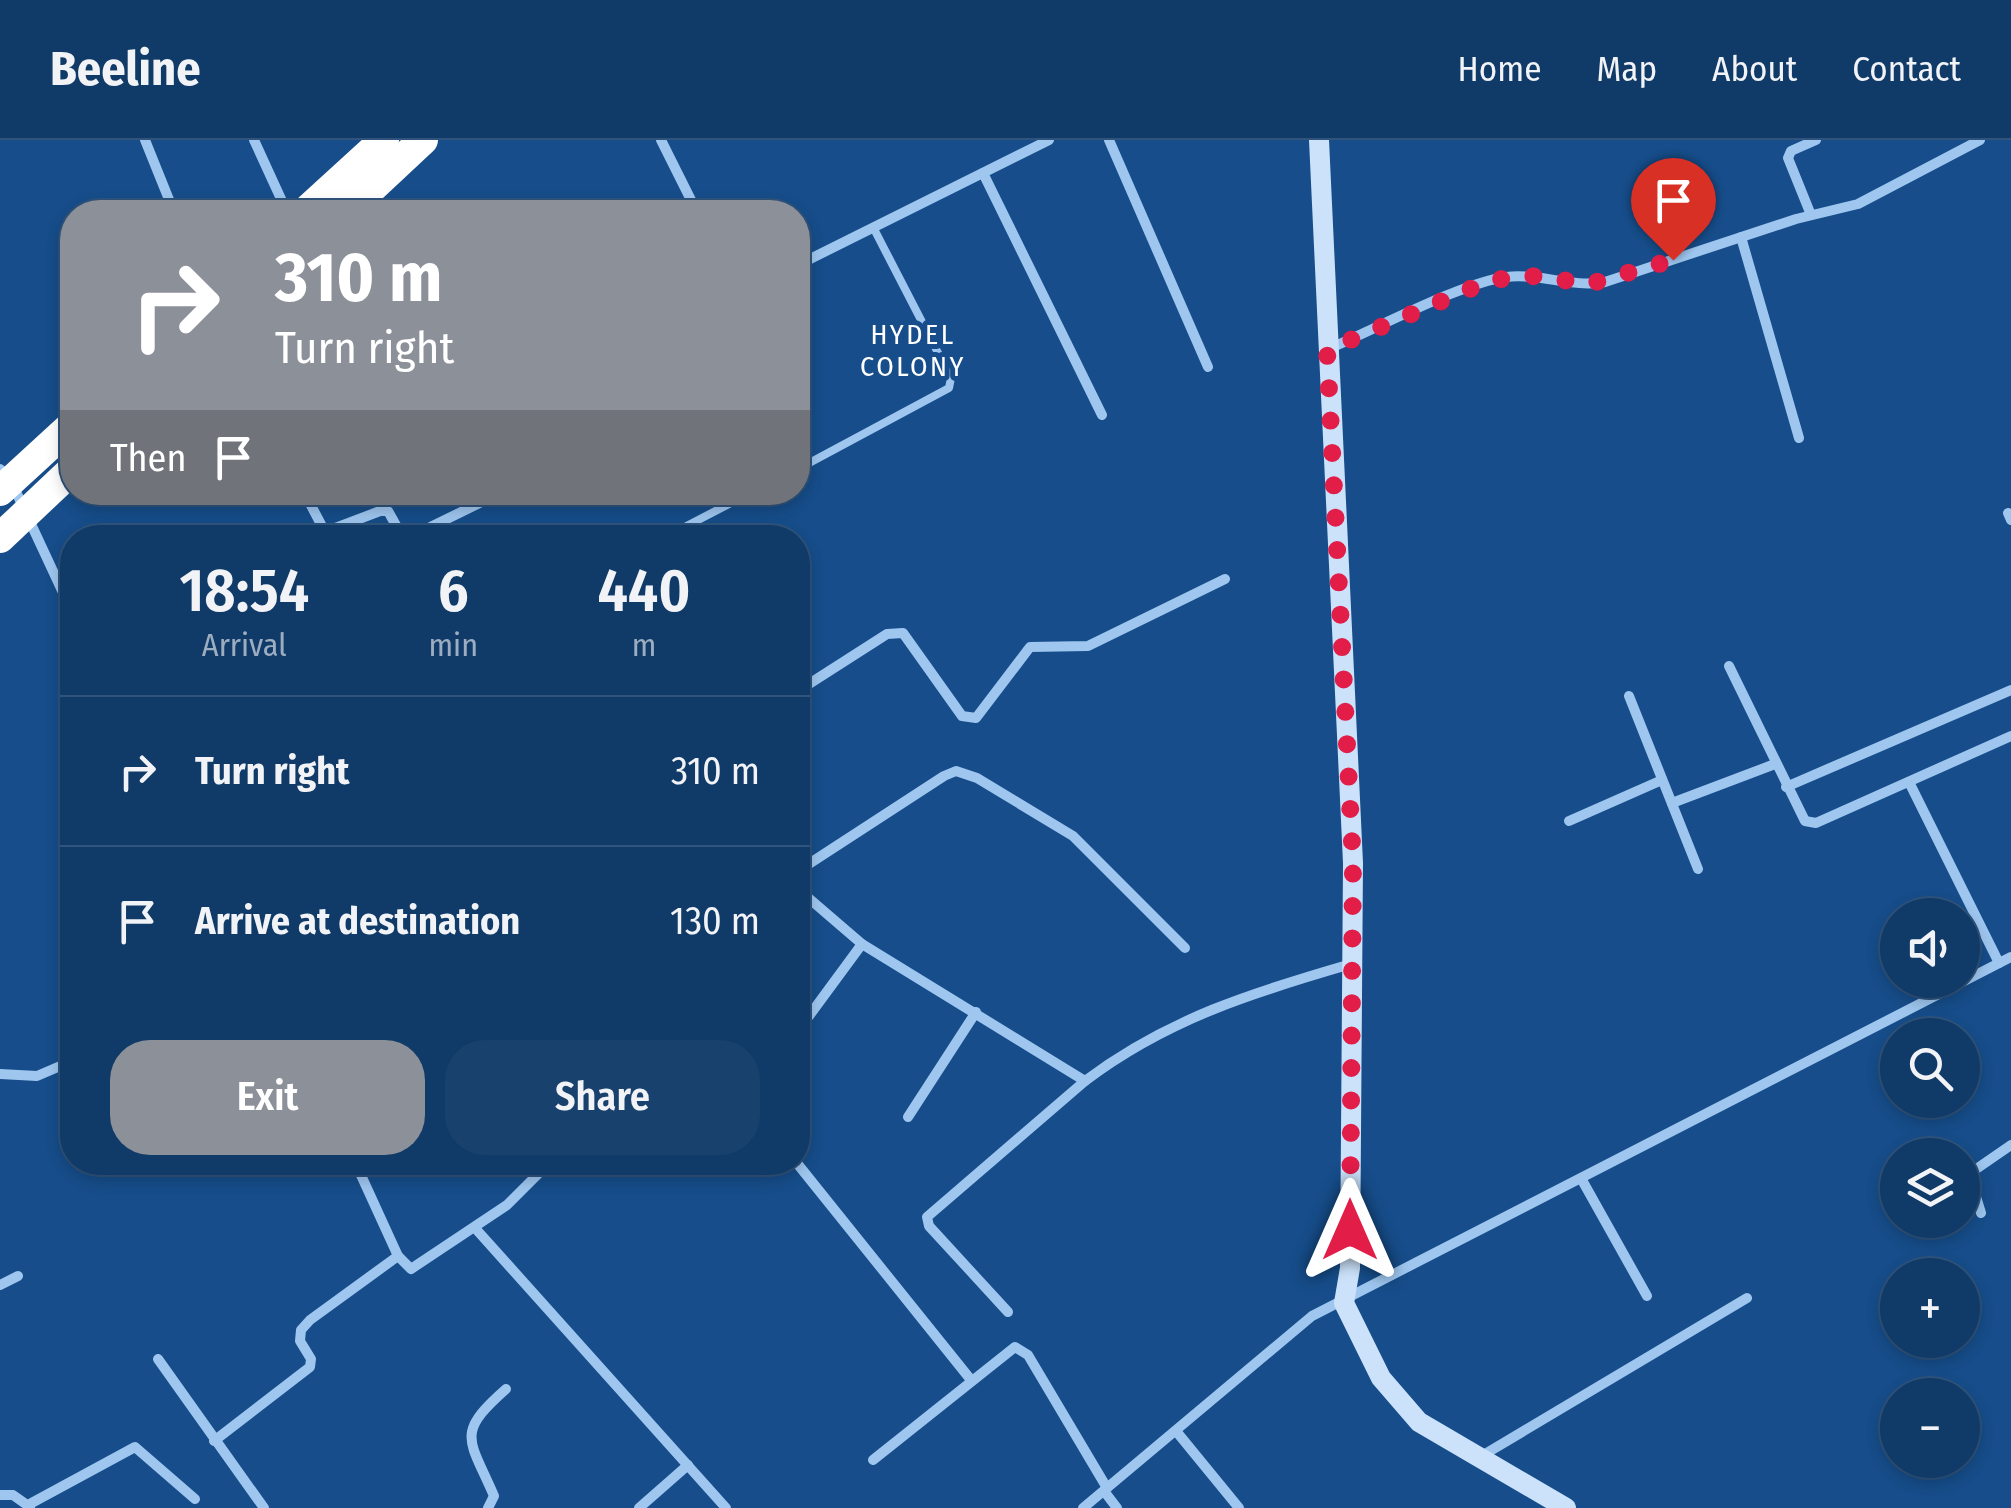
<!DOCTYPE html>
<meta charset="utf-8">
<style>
:root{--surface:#103a68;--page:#19416e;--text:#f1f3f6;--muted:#9cadc0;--line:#30547c;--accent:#8c9099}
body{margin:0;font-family:"Fira Sans Condensed",sans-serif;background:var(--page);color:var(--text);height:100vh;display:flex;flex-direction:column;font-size:38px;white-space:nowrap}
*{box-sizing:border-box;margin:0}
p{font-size:32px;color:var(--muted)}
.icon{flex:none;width:55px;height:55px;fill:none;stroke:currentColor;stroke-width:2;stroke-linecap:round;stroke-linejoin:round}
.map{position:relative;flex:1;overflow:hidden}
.details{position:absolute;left:60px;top:385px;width:750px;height:650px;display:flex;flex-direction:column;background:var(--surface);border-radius:40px;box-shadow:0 5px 15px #0003,0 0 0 2px var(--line)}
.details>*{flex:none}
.banner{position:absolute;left:60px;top:60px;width:750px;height:305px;border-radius:40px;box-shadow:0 5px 15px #0003,0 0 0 2px var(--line);background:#8c9099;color:#fff;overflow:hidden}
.tools{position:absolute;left:1880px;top:758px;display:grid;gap:20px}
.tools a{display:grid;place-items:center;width:100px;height:100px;border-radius:50%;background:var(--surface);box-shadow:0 5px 15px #0003,0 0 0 2px var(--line);font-size:50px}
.pin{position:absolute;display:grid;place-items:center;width:85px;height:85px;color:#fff;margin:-102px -42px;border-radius:50% 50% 50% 0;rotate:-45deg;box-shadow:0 0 10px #0007}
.pin .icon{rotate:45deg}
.me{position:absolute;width:110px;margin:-55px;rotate:0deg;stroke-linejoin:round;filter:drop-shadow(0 0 8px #0008)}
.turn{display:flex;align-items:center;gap:35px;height:210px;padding:0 50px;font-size:45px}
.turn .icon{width:130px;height:130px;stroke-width:2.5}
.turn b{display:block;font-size:70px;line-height:85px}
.then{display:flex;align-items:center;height:95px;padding:0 50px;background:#0003;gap:20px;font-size:38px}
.eta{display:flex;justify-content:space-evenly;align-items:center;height:170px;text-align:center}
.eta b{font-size:60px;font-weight:600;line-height:70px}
.button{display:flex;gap:20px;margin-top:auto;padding:20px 50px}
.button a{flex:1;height:115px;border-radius:40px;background:var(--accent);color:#fff;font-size:40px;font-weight:600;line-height:115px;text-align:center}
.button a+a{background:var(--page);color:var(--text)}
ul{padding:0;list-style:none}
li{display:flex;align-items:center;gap:30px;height:150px;padding:0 50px;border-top:2px solid var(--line)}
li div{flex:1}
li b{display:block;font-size:38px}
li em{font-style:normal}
header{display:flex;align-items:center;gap:60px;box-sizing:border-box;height:140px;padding:0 50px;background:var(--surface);border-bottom:2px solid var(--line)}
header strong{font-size:48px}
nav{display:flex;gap:55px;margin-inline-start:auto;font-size:35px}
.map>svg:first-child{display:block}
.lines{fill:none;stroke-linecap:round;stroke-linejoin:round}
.lane{stroke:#9ec6ef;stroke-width:8}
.street{stroke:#9ec6ef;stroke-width:10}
.secondary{stroke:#cbe2fa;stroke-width:20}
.highway{stroke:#fff;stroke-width:30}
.route{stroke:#e11d48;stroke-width:18;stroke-dasharray:0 32.4}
.labels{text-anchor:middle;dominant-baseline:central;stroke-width:10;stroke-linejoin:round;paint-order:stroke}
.neighbourhood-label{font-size:28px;letter-spacing:2.5px;fill:#fff;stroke:#164d8a}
</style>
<header>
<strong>Beeline</strong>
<nav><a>Home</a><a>Map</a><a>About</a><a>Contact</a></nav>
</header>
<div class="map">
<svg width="2011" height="1368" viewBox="0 0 2011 1368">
<rect width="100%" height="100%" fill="#164d8a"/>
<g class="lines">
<g class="lane">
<path d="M798,329L949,248L951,238L873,87"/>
<path d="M677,391L752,352"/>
</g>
<g class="street">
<path d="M145,0L174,72"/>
<path d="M254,0L287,72"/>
<path d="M661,0L697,72"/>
<path d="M1109,0L1208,227"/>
<path d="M983,33L1102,275"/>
<path d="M1811,75L1788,18L1791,11L1816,0"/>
<path d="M1741,97L1799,298"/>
<path d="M798,125L1049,0"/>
<path d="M1328,209C1374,190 1461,143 1506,137C1540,133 1572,148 1605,142L1796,79L1858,64L1980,0"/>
<path d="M0,329L11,341L72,472"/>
<path d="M304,352L325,392"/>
<path d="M2008,373L2011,380"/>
<path d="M309,398L380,371H388L403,398"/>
<path d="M408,398L502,352"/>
<path d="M1729,526L1805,681L1816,683L2011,596"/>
<path d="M798,551L887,494L903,493L962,576L976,578L1030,507L1088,506L1225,439"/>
<path d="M1629,556L1698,729"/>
<path d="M1909,642L1999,823"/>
<path d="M1786,647L2011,550"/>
<path d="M1672,663L1775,624"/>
<path d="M1569,681L1662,640"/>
<path d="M798,731L944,636L956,631L977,638L1073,696L1185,808"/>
<path d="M798,749L862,804L1085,941C1167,879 1254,852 1351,824"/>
<path d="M809,876L862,804"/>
<path d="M0,934L37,936L72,921"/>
<path d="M908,977L976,872"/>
<path d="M220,1022V1023"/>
<path d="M355,1022L398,1116L411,1129L507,1065L550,1022"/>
<path d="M796,1022L971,1240"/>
<path d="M1582,1040L1647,1156"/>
<path d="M1981,1073L1969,1034L2011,1005"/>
<path d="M475,1088L726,1368"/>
<path d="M0,1145L18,1136"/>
<path d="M1008,1172L929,1086L927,1077L1085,941"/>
<path d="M158,1219L264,1368"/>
<path d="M1176,1291L1239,1368"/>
<path d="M214,1301L310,1227L311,1219L300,1201L301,1190L310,1180L398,1116"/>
<path d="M1480,1317L1747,1158"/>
<path d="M873,1320L1015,1207L1028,1215L1107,1348"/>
<path d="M1104,1351L1117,1368"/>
<path d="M0,1355H13L30,1367"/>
<path d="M28,1365L135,1307L195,1359"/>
<path d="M488,1368L494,1356C469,1298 455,1294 506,1249"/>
<path d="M639,1368L688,1325"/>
<path d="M1083,1368L1312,1176L2011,817"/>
</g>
<path class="secondary" d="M1319,0L1353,723L1350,1128L1344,1163L1381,1238L1419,1282L1566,1368"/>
<g class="highway">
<path d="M305,72L384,0"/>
<path d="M346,72L423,0"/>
<path d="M0,351L72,285"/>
<path d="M0,398L72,330"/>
</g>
</g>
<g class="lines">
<path class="route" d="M1350,1090L1353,723L1327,210L1491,140L1536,136L1589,144L1673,120"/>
</g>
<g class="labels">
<g class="neighbourhood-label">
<text x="913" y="194">HYDEL<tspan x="913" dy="32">COLONY</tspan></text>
</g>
</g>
</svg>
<div class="tools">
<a><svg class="icon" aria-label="sound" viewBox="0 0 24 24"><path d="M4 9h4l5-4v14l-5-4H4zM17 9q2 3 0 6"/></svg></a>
<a><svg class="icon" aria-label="search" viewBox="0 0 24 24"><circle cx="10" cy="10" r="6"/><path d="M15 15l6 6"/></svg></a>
<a><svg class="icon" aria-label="layers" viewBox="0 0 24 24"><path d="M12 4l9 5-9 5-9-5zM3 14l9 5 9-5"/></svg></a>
<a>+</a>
<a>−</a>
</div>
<div class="pin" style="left:1673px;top:120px;background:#d93025"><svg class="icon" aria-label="arrive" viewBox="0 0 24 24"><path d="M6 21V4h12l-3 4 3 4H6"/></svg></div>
<svg class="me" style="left:1350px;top:1090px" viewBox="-20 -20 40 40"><path d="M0-17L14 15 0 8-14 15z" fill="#e11d48" stroke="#fff" stroke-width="4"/></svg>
<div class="banner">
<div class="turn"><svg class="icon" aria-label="right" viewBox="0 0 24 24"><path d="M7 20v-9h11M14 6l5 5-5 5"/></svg><div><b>310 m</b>Turn right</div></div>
<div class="then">Then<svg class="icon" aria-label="arrive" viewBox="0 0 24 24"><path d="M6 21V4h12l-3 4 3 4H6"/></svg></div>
</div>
<section class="details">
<div class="eta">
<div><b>18:54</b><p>Arrival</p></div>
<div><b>6</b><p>min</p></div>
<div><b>440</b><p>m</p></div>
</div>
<ul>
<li><svg class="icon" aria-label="right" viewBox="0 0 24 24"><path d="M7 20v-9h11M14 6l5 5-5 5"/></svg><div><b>Turn right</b></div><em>310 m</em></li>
<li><svg class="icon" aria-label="arrive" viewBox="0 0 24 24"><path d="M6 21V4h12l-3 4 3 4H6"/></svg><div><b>Arrive at destination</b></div><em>130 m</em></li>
</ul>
<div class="button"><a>Exit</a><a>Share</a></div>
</section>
</div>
